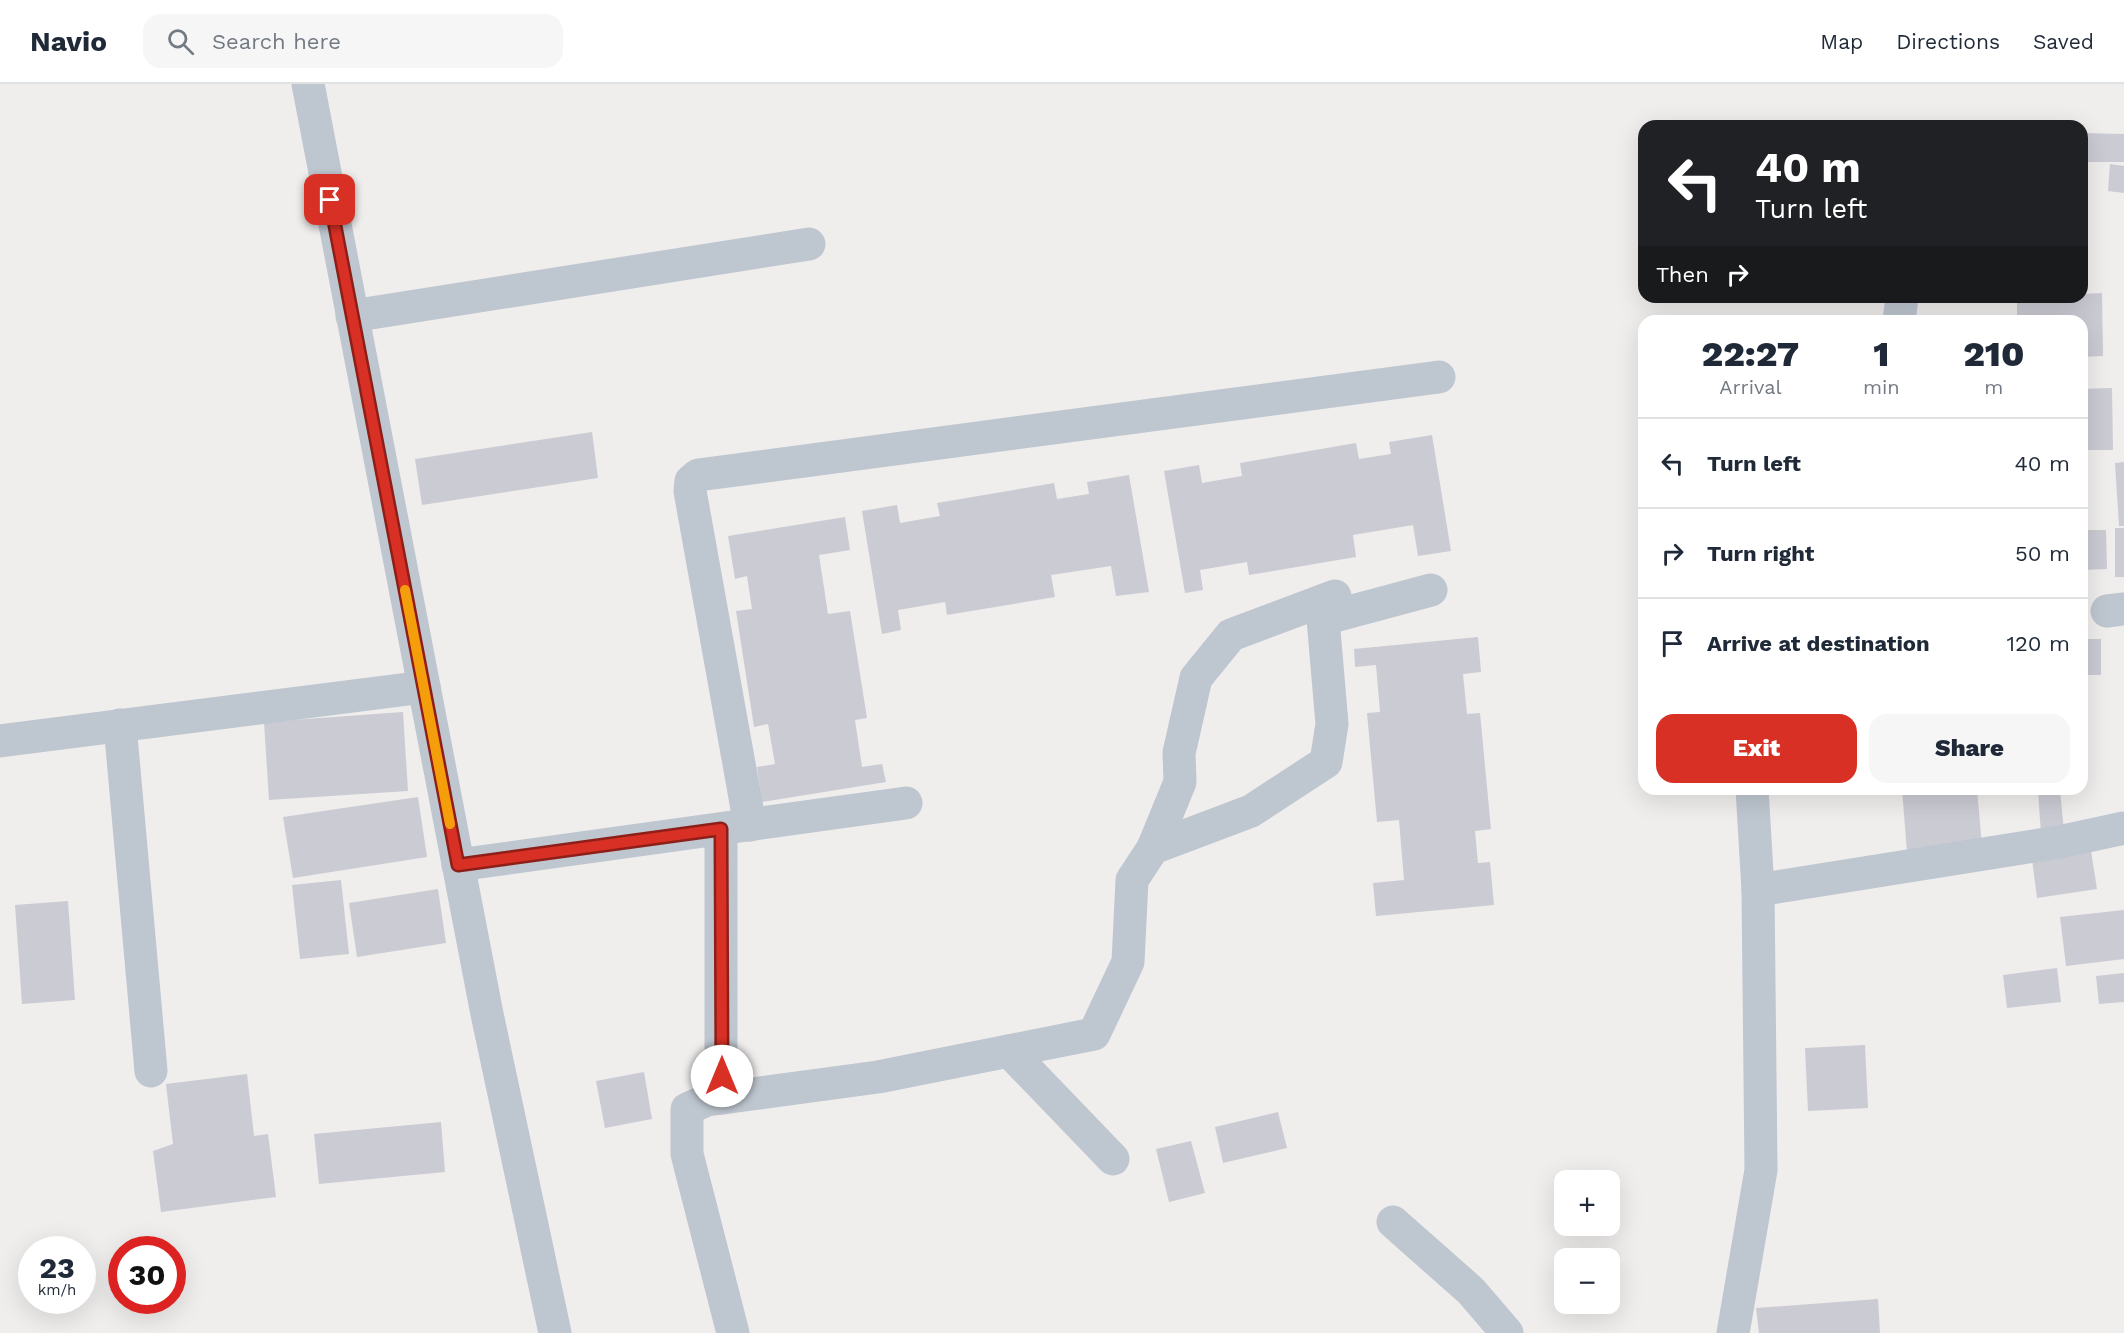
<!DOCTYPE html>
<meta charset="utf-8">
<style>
:root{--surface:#fff;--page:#f6f6f7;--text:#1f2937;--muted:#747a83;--line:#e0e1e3;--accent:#d93025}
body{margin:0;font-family:"Work Sans",sans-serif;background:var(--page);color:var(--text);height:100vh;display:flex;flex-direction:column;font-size:22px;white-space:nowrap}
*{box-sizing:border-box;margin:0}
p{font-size:20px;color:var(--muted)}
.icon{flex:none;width:33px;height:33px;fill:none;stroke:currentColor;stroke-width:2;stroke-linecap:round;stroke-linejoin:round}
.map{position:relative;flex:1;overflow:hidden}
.side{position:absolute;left:1638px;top:231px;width:450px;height:480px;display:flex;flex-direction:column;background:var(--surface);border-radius:18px;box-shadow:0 6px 24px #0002}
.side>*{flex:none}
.banner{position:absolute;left:1638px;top:36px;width:450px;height:183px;border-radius:18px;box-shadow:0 6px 24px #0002;background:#202124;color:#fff;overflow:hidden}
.tools{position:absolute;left:1554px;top:1086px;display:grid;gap:12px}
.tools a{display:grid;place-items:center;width:66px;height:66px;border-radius:12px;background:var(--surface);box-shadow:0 6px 24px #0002;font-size:30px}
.speed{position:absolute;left:18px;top:1152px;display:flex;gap:12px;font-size:30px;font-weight:700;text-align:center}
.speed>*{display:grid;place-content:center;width:78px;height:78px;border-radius:50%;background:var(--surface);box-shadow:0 6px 24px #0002;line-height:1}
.speed small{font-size:15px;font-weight:400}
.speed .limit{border:9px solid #d22;background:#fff;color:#111}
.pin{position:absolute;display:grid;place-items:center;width:51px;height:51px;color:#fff;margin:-26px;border-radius:12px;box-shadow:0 3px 9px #0006}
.me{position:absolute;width:66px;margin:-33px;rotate:0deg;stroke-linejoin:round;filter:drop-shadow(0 0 4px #0008)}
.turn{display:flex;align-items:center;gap:21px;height:126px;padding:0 18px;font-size:27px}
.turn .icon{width:78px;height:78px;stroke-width:2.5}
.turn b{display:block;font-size:42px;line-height:51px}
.then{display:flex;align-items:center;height:57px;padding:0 18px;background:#0003;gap:12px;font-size:22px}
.eta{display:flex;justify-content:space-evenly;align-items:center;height:102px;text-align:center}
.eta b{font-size:36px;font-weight:800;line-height:42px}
.action{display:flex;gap:12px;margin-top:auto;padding:12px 18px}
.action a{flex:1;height:69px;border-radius:18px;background:var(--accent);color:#fff;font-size:24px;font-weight:800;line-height:69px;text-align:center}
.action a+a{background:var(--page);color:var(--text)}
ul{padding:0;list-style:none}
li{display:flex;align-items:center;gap:18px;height:90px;padding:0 18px;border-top:2px solid var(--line)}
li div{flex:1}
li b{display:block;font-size:22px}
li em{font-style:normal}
header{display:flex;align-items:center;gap:36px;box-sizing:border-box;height:84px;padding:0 30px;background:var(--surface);border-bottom:2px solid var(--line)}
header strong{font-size:28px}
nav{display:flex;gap:33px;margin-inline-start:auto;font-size:21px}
.search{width:420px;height:54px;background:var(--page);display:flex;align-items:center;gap:15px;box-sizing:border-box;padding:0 21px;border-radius:18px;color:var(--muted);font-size:22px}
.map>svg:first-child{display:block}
.building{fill:#cacbd3}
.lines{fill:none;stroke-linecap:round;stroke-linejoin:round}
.minor{stroke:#bec6cf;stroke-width:33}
.route-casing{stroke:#8d1f18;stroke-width:15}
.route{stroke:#d93025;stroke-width:10}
.slow{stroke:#f59e0b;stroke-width:10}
</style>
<header>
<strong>Navio</strong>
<div class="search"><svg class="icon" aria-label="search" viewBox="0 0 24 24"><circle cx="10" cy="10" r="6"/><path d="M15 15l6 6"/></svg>Search here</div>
<nav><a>Map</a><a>Directions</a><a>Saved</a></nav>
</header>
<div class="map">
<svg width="2124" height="1249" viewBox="0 0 2124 1249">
<rect width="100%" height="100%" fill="#f0eded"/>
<g class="building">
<path d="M2082,49L2124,50V78H2082Z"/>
<path d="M2110,80L2124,82V109L2108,107Z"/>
<path d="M2102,209L2103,272L2082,273V237H2017V213H2082V210Z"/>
<path d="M2112,304L2113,366H2082V305Z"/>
<path d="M592,348L598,394L422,421L415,375Z"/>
<path d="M1432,351L1451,467L1418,472L1413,441L1353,451L1356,473L1249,491L1247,478L1200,486L1203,506L1185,509L1164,387L1199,381L1202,399L1242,392L1240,379L1356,359L1359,375L1391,370L1389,358Z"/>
<path d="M2124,378V442H2119L2115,379Z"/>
<path d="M1129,391L1149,508L1116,512L1111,482L1051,491L1055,513L947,531L945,518L898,526L901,546L882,550L862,427L897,421L900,439L940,432L937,419L1054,399L1057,415L1089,410L1087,398Z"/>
<path d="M845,433L850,466L819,471L828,530L850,527L867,634L855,636L862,683L882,680L886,698L762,718L757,683L775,680L768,640L754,643L736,527L752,525L747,492L735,495L728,452Z"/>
<rect x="2115" y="444" width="9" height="49"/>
<path d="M2082,446H2106L2107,485L2082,486Z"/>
<path d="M1478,553L1481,588L1463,590L1467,630L1480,629L1491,745L1475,747L1478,779L1490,778L1494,821L1376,832L1373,799L1404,796L1399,736L1377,738L1367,629L1380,628L1376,581L1355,583L1354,565Z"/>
<rect x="2082" y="555" width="19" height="36"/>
<path d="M403,628L408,707L269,716L264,638Z"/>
<path d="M1902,705H1977L1982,762L1907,768Z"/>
<path d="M2060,705L2064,748L2041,750L2038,707Z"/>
<path d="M418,713L427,773L293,794L283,733Z"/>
<path d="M2091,767L2097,805L2037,814L2032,775Z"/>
<path d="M341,796L349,870L300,875L292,801Z"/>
<path d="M438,805L446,859L357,873L349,819Z"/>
<path d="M68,817L75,916L22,920L15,821Z"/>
<path d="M2124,826V875L2066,882L2060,833Z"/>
<path d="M2057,884L2061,918L2007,924L2003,891Z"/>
<path d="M2124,889V918L2099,920L2096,892Z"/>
<path d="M1865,961L1868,1024L1808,1027L1805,964Z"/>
<path d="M644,988L652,1035L605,1044L596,997Z"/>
<path d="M247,990L254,1052L268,1050L276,1113L161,1128L153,1067L173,1060L166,1000Z"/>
<path d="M1278,1028L1287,1064L1223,1079L1215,1043Z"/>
<path d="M441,1038L445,1088L319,1100L314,1050Z"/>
<path d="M1191,1057L1205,1109L1169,1118L1156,1065Z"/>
<path d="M1878,1215L1880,1249H1759L1756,1224Z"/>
</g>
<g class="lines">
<g class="minor">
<path d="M308,0L487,930L555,1249"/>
<path d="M352,232L809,160"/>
<path d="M1899,237L1902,213"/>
<path d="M2107,527L2124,525"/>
<path d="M120,641L151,987"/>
<path d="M0,657L424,603"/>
<path d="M750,741L690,407L691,397L698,391L1439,293"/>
<path d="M721,745V1014"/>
<path d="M1153,764L1180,698L1179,669L1196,594L1231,551L1335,512L1329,525"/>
<path d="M458,781L906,719"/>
<path d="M1758,806L2059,758L2124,744"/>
<path d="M1009,967L1113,1075"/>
<path d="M1393,1138L1471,1207L1507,1249"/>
<path d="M733,1249L687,1070V1025L707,1016L878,993L1094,950L1128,878L1132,796L1153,764L1251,727L1326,678L1332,640L1323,535L1431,506"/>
<path d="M1733,1249L1761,1086L1758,806L1752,705"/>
</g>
</g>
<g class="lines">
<defs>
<path id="route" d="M330,116L458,781L721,745L722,992"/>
</defs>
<use href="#route" class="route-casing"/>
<use href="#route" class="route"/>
<path class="slow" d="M405,506L450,740"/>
</g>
</svg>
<div class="tools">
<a>+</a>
<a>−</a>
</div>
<div class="speed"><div>23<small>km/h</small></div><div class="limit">30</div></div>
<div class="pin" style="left:330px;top:116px;background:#d93025"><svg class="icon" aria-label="arrive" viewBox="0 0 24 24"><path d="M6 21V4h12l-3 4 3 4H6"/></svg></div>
<svg class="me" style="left:722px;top:992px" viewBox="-20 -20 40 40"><circle r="19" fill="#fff"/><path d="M0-13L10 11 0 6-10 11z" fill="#d93025"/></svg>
<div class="banner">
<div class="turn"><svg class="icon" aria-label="left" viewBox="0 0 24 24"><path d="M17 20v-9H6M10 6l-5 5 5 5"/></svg><div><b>40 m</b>Turn left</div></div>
<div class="then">Then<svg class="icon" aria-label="right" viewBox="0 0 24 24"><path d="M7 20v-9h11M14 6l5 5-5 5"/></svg></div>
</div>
<section class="side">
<div class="eta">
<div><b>22:27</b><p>Arrival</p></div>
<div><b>1</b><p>min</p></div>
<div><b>210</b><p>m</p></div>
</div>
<ul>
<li><svg class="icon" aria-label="left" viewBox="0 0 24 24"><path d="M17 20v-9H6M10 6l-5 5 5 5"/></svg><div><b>Turn left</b></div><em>40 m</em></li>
<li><svg class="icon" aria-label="right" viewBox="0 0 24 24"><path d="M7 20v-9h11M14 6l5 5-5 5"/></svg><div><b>Turn right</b></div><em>50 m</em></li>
<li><svg class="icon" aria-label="arrive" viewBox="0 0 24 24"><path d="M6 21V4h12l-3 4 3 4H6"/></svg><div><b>Arrive at destination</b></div><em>120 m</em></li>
</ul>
<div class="action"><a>Exit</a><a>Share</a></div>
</section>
</div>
